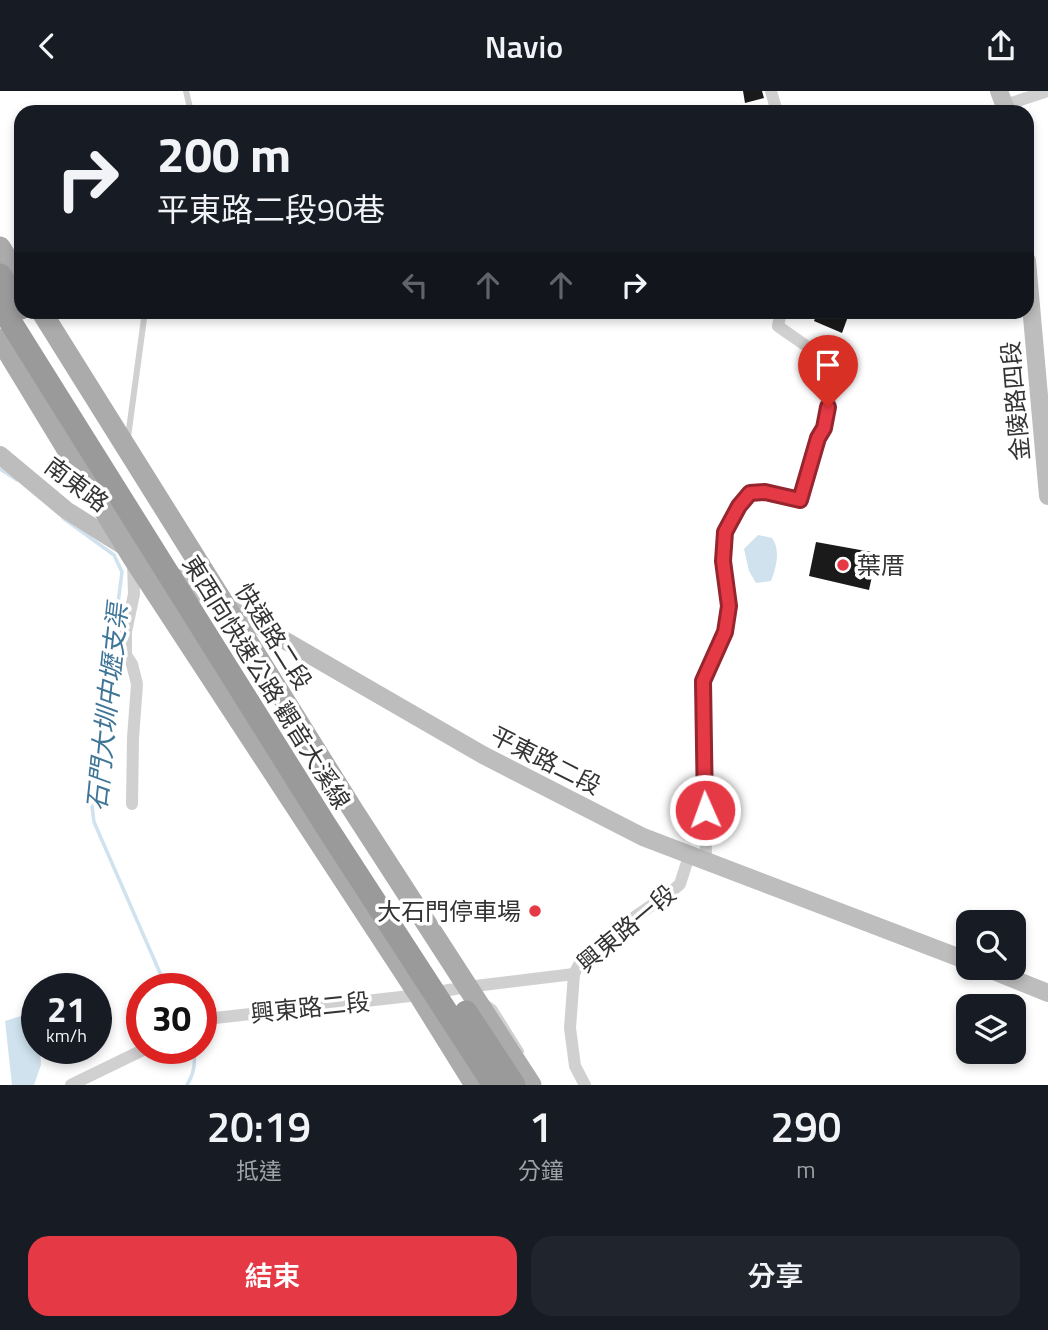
<!DOCTYPE html>
<html lang="zh-TW">
<meta charset="utf-8">
<style>
:root{--surface:#171b24;--page:#20242c;--text:#f1f3f6;--muted:#9ea1a6;--accent:#e63946}
body{margin:0;font-family:"Titillium Web","Noto Sans TC",sans-serif;background:var(--page);color:var(--text);height:100vh;display:flex;flex-direction:column;font-size:26px;white-space:nowrap}
*{box-sizing:border-box;margin:0}
p{font-size:23px;color:var(--muted)}
.icon{flex:none;width:38px;height:38px;fill:none;stroke:currentColor;stroke-width:2;stroke-linecap:round;stroke-linejoin:round}
.map{position:relative;height:994px;overflow:hidden}
.sheet{display:flex;flex-direction:column;background:var(--surface);flex:1}
.sheet>*{flex:none}
.top-card{position:absolute;left:14px;top:14px;width:1020px;height:214px;border-radius:21px;box-shadow:0 4px 10px #0003;background:#171b24;color:var(--text);overflow:hidden}
.controls{position:absolute;left:956px;top:819px;display:grid;gap:14px}
.controls a{display:grid;place-items:center;width:70px;height:70px;border-radius:14px;background:var(--surface);box-shadow:0 4px 10px #0003;font-size:35px}
.speed{position:absolute;left:21px;top:882px;display:flex;gap:14px;font-size:35px;font-weight:700;text-align:center}
.speed>*{display:grid;place-content:center;width:91px;height:91px;border-radius:50%;background:var(--surface);box-shadow:0 4px 10px #0003;line-height:1}
.speed small{font-size:18px;font-weight:400}
.speed .limit{border:10px solid #d22;background:#fff;color:#111}
.pin{position:absolute;display:grid;place-items:center;width:60px;height:60px;color:#fff;margin:-72px -30px;border-radius:50% 50% 50% 0;rotate:-45deg;box-shadow:0 0 7px #0007}
.pin .icon{rotate:45deg}
.me{position:absolute;width:77px;margin:-38px;rotate:358deg;stroke-linejoin:round;filter:drop-shadow(0 0 5px #0008)}
.turn{display:flex;align-items:center;gap:24px;height:147px;padding:0 28px;font-size:32px}
.turn .icon{width:91px;height:91px;stroke-width:2.5}
.turn b{display:block;font-size:49px;line-height:60px}
.lanes{display:flex;align-items:center;height:66px;padding:0 28px;background:#0003;justify-content:center;gap:35px;direction:ltr}
.lanes .off{opacity:.35}
.eta{display:flex;justify-content:space-evenly;align-items:center;height:119px;text-align:center}
.eta b{font-size:42px;font-weight:600;line-height:49px}
.primary-button{display:flex;gap:14px;margin-top:auto;padding:14px 28px}
.primary-button a{flex:1;height:80px;border-radius:21px;background:var(--accent);color:#fff;font-size:28px;font-weight:600;line-height:80px;text-align:center}
.primary-button a+a{background:var(--page);color:var(--text)}
header{display:flex;justify-content:space-between;align-items:center;height:91px;padding:0 28px;background:var(--surface);font-size:32px;font-weight:600}
.map>svg:first-child{display:block}
.water{fill:#cfe2ee}
.lines{fill:none;stroke-linecap:round;stroke-linejoin:round}
.stream{stroke:#cfe2ee;stroke-width:3.5}
.building{fill:#1a1a1a}
.lane{stroke:#d0d0d0;stroke-width:6}
.street{stroke:#d0d0d0;stroke-width:12}
.secondary{stroke:#bdbdbd;stroke-width:18}
.primary{stroke:#ababab;stroke-width:21}
.highway{stroke:#9a9a9a;stroke-width:23}
.highway-bridge{stroke:#9a9a9a;stroke-width:23}
.route-casing{stroke:#96252e;stroke-width:18}
.route{stroke:#e63946;stroke-width:12}
.poi-dot{fill:#e63946;stroke:#fff;stroke-width:2.5}
.labels{text-anchor:middle;dominant-baseline:central;stroke-width:7;stroke-linejoin:round;paint-order:stroke}
.street-label{font-size:24px;fill:#333;stroke:#fff}
.poi-label{font-size:24px;fill:#333;stroke:#fff;text-anchor:start}
.water-label{font-size:26px;font-style:italic;fill:#3f7597;stroke:#fff}
</style>
<header><svg class="icon" aria-label="back" viewBox="0 0 24 24"><path d="M15 5l-7 7 7 7"/></svg>Navio<svg class="icon" aria-label="share" viewBox="0 0 24 24"><path d="M12 15V3M7 8l5-5 5 5M5 13v7h14v-7"/></svg></header>
<div class="map">
<svg width="1048" height="994" viewBox="0 0 1048 994">
<rect width="100%" height="100%" fill="#fff"/>
<g class="water">
<path d="M758,444L772,447C781,459 776,477 771,490L756,492L749,480L744,458Z"/>
<path d="M37,920V957H40L41,974L34,994H12L5,930Z"/>
</g>
<g class="lines">
<g class="stream">
<path d="M0,378L17,389"/>
<path d="M63,427L114,464L122,481L92,715L94,731L167,898"/>
<path d="M187,994C194,983 196,970 193,957"/>
</g>
</g>
<g class="building">
<path d="M743,0H762L764,7L745,12Z"/>
<path d="M818,220H850L842,242L814,230Z"/>
<path d="M816,451L877,462L869,499L809,485Z"/>
</g>
<g class="lines">
<g class="lane">
<path d="M186,0L191,21"/>
<path d="M128,346L145,220"/>
<path d="M487,912L494,917L521,960"/>
</g>
<g class="street">
<path d="M771,0L777,21"/>
<path d="M1005,14L1048,0"/>
<path d="M132,713L133,647L137,593L132,573L126,564V541L134,503L133,472"/>
<path d="M706,769L703,590L725,541L729,515L723,470L725,441L739,415L750,402L765,401L800,409C807,384 841,297 830,277C822,263 792,246 778,235L781,220"/>
<path d="M201,930L206,928L419,904L467,896L574,883"/>
<path d="M71,994L147,957"/>
<path d="M585,994L575,975L570,937L574,883L581,870L636,825L671,801L680,793L689,765"/>
</g>
<g class="secondary">
<path d="M999,0L1007,21"/>
<path d="M1027,170L1048,405"/>
<path d="M0,364L66,419L128,458"/>
<path d="M170,483L483,664L643,746L968,870"/>
<path d="M986,877L1048,902"/>
</g>
<g class="primary">
<path d="M0,156L21,189"/>
<path d="M41,220L353,719L531,994"/>
<path d="M0,248L133,467L419,904L475,994"/>
</g>
<path class="highway" d="M0,184L21,217"/>
<g class="highway-bridge">
<path d="M0,214L326,735L494,994"/>
<path d="M466,921L514,994"/>
</g>
</g>
<g class="lines">
<defs>
<path id="route" d="M705,719L703,590L725,541L729,515L723,470L725,441L739,415L750,402L765,401L800,409L818,347L824,337L828,316"/>
</defs>
<use href="#route" class="route-casing"/>
<use href="#route" class="route"/>
</g>
<g class="poi-dot">
<circle cx="843" cy="474" r="7"/>
<circle cx="535" cy="820" r="7"/>
</g>
<g class="labels">
<g class="street-label">
<text transform="translate(1015 310) rotate(-95)">金陵路四段</text>
<text transform="translate(77 393) rotate(37)">南東路</text>
<text transform="translate(274 545) rotate(58)">快速路二段</text>
<text transform="translate(267 591) rotate(58)">東西向快速公路 觀音大溪線</text>
<text transform="translate(546 669) rotate(27)">平東路二段</text>
<text transform="translate(626 837) rotate(-40)">興東路一段</text>
<text transform="translate(310 916) rotate(-6)">興東路二段</text>
</g>
<g class="poi-label">
<text x="857" y="474">葉厝</text>
<text x="521" y="820" text-anchor="end">大石門停車場</text>
</g>
<g class="water-label">
<text transform="translate(107 616) rotate(-84)">石門大圳中壢支渠</text>
</g>
</g>
</svg>
<div class="controls">
<a><svg class="icon" aria-label="search" viewBox="0 0 24 24"><circle cx="10" cy="10" r="6"/><path d="M15 15l6 6"/></svg></a>
<a><svg class="icon" aria-label="layers" viewBox="0 0 24 24"><path d="M12 4l9 5-9 5-9-5zM3 14l9 5 9-5"/></svg></a>
</div>
<div class="speed"><div>21<small>km/h</small></div><div class="limit">30</div></div>
<div class="pin" style="left:828px;top:316px;background:#d93025"><svg class="icon" aria-label="arrive" viewBox="0 0 24 24"><path d="M6 21V4h12l-3 4 3 4H6"/></svg></div>
<svg class="me" style="left:705px;top:719px" viewBox="-20 -20 40 40"><circle r="17" fill="#e63946" stroke="#fff" stroke-width="3"/><path d="M0-11L8 9 0 5-8 9z" fill="#fff"/></svg>
<div class="top-card">
<div class="turn"><svg class="icon" aria-label="right" viewBox="0 0 24 24"><path d="M7 20v-9h11M14 6l5 5-5 5"/></svg><div><b>200 m</b>平東路二段90巷</div></div>
<div class="lanes"><svg class="icon off" aria-label="left" viewBox="0 0 24 24"><path d="M17 20v-9H6M10 6l-5 5 5 5"/></svg><svg class="icon off" aria-label="ahead" viewBox="0 0 24 24"><path d="M12 20V5M6 11l6-6 6 6"/></svg><svg class="icon off" aria-label="ahead" viewBox="0 0 24 24"><path d="M12 20V5M6 11l6-6 6 6"/></svg><svg class="icon" aria-label="right" viewBox="0 0 24 24"><path d="M7 20v-9h11M14 6l5 5-5 5"/></svg></div>
</div>
</div>
<section class="sheet">
<div class="eta">
<div><b>20:19</b><p>抵達</p></div>
<div><b>1</b><p>分鐘</p></div>
<div><b>290</b><p>m</p></div>
</div>
<div class="primary-button"><a>結束</a><a>分享</a></div>
</section>
